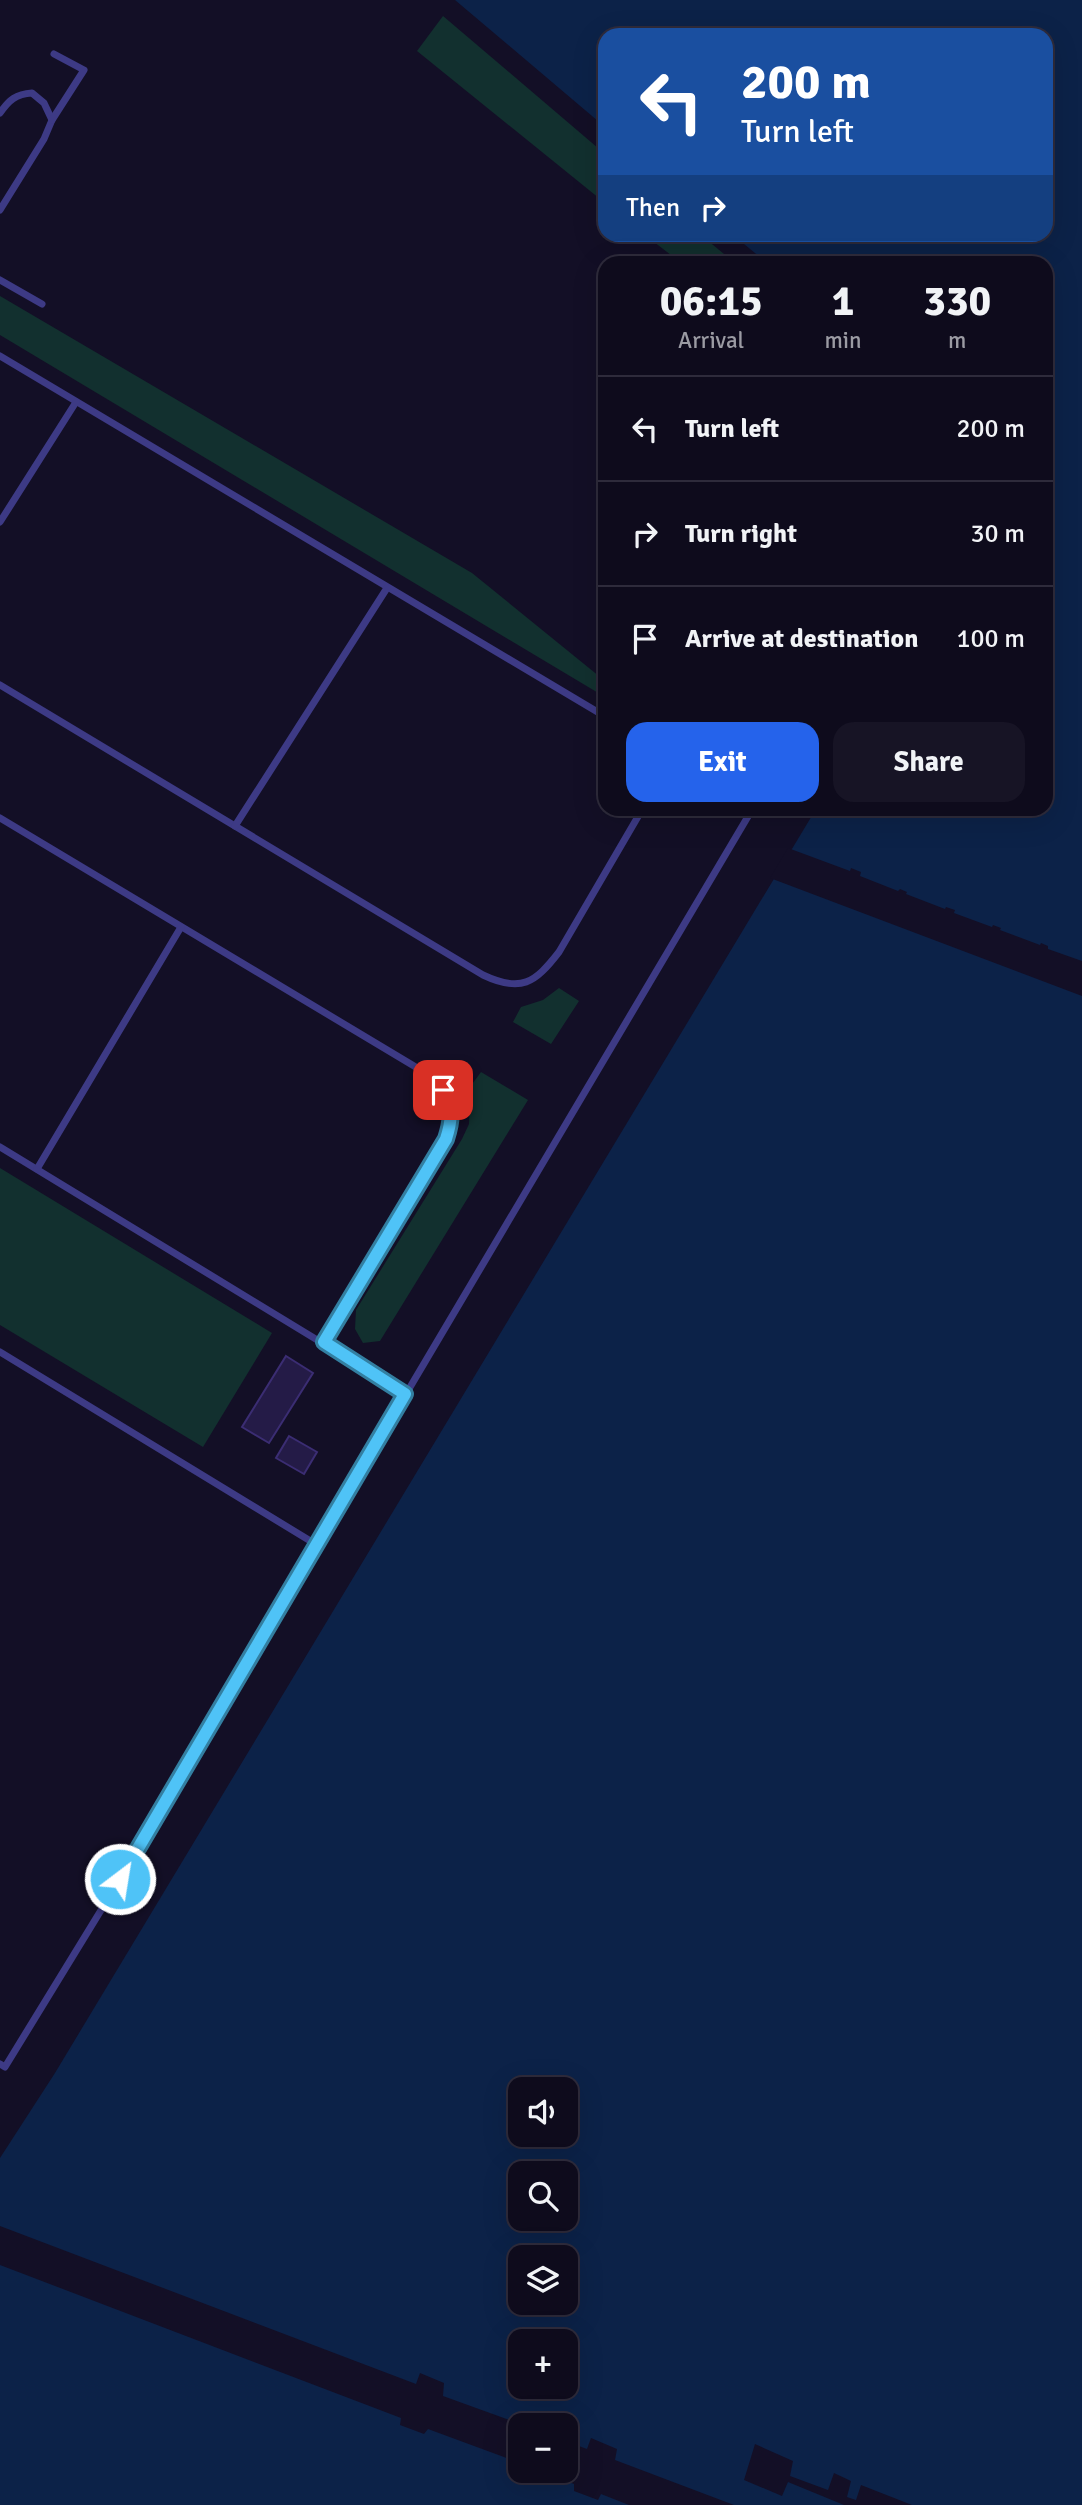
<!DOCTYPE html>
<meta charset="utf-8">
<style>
:root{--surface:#0e0b1c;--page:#171425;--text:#f1f3f6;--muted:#9b9ba3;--line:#2e2b3b;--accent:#2563eb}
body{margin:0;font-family:Signika,sans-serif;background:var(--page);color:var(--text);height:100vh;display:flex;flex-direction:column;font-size:26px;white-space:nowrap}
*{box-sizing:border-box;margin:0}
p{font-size:23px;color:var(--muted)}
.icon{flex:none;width:38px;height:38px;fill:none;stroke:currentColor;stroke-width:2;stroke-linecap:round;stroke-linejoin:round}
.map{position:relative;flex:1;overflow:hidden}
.side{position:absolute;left:598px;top:256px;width:455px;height:560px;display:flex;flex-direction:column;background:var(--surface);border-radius:21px;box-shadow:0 7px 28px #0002,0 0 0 2px var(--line)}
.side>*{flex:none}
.guide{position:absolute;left:598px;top:28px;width:455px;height:214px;border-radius:21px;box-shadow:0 7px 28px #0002,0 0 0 2px var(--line);background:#1a4fa0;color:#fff;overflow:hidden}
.fabs{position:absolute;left:508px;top:2077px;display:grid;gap:14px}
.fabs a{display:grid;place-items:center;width:70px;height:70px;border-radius:14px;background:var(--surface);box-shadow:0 7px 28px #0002,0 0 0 2px var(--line);font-size:35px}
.pin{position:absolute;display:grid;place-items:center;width:60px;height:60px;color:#fff;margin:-30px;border-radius:14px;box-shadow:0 4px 10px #0006}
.me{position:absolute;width:77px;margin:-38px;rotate:31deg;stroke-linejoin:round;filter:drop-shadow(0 0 5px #0008)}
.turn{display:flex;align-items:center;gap:24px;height:147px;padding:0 28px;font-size:32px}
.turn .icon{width:91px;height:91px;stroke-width:2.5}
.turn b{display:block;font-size:49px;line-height:60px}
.then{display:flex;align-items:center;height:66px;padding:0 28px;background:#0003;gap:14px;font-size:26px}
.eta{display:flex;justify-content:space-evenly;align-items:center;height:119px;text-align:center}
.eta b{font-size:42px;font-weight:800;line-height:49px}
.primary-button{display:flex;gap:14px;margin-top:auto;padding:14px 28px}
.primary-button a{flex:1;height:80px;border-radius:21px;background:var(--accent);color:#fff;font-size:28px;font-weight:800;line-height:80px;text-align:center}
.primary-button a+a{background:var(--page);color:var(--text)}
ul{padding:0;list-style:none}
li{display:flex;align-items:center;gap:21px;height:105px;padding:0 28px;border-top:2px solid var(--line)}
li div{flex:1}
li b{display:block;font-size:26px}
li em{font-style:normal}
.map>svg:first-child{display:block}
.green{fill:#12302f}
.water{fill:#0c2248;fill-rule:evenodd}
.pier{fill:#130f26}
.building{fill:#241b47;stroke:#3b2d73;stroke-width:2}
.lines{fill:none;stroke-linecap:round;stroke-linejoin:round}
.service{stroke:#3d3a85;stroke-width:7}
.route-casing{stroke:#337fa1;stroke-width:18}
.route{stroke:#4fc3f7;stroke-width:12}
</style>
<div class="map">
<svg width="1082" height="2505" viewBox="0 0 1082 2505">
<rect width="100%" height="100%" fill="#130f26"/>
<g class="green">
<path d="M443,16L605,154V203L417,51Z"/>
<path d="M645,235H701L724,254L730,262H680Z"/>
<path d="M0,296L472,573L605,681V697L0,335Z"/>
<path d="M559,988L579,1001L551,1044L513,1022L521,1007L543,1000Z"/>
<path d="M481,1072L528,1100L380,1341L363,1343L355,1329L356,1310L462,1139L469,1124L470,1087Z"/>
<path d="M0,1168L272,1333L203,1447L0,1325Z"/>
</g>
<path class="water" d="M455,0H1082V2505H0V2158L55,2073L816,809L1046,808V262H766L733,235L1046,234V35H606L605,127ZM520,2090H565V2135H520ZM520,2174H565V2219H520ZM520,2258H565V2303H520ZM520,2342H565V2387H520ZM520,2426H565V2471H520Z"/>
<g class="pier">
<path d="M788,848L850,871L851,868L861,872L860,876L898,891L900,889L907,892L906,894L945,909L946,907L955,910L954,913L992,927L993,925L1001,928L1000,930L1040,945L1041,943L1048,946V949L1082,961V996L770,878Z"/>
<path d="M0,2226L416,2384L420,2373L444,2383L443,2396L523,2425L520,2426V2463L428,2429L424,2434L400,2425L401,2418L0,2265Z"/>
<path d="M591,2438L617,2449L615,2460L734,2505H629L601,2494L598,2500L574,2491V2484L540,2471H565V2441L587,2449Z"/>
<path d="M755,2444L793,2461L790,2476L828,2490L834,2473L851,2481L847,2497L856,2500L861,2485L912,2505H844L788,2482L782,2496L744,2480Z"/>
</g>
<g class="building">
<path d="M286,1356L313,1373L269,1443L242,1427Z"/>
<path d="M289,1436L317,1452L304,1474L276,1458Z"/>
</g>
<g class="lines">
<g class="service">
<path d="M0,113C9,100 16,94 32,93L44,103L52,120L44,139L0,210"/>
<path d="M52,120L84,70L54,54"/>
<path d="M0,280L42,304"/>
<path d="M0,356L606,717"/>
<path d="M0,522L76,402"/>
<path d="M0,685L483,975C521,993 535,983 559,952L643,808"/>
<path d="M0,818L429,1075C450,1098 455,1110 446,1139L324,1342"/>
<path d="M235,826L387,588"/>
<path d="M0,1147L406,1394"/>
<path d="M37,1169L181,927"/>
<path d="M0,1352L317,1545"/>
<path d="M0,2064L5,2067L163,1809L406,1394L753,808"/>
</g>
</g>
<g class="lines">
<defs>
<path id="route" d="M120,1879L405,1394L324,1342L446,1139C453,1117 452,1110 443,1090"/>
</defs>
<use href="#route" class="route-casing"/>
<use href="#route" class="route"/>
</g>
</svg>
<div class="fabs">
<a><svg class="icon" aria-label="sound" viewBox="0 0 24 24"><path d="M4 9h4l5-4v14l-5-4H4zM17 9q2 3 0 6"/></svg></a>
<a><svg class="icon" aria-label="search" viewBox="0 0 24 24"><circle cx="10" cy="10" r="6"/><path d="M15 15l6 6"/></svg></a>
<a><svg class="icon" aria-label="layers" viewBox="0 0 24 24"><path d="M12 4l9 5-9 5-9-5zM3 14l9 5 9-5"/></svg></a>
<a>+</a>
<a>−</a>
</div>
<div class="pin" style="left:443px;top:1090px;background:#d93025"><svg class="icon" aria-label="arrive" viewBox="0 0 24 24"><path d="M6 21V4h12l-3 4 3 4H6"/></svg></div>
<svg class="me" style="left:120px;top:1879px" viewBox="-20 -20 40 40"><circle r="17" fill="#4fc3f7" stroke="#fff" stroke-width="3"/><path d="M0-11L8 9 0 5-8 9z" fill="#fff"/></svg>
<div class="guide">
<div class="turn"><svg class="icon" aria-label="left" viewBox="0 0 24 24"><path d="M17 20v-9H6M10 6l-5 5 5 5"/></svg><div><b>200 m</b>Turn left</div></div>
<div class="then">Then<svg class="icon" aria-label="right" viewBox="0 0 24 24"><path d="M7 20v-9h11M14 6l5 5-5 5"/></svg></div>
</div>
<section class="side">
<div class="eta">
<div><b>06:15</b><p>Arrival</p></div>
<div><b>1</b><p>min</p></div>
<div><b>330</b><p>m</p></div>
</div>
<ul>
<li><svg class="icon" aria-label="left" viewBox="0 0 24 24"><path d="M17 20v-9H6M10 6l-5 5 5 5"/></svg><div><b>Turn left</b></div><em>200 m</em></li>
<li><svg class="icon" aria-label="right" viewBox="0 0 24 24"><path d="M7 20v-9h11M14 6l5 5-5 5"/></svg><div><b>Turn right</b></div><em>30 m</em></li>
<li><svg class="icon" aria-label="arrive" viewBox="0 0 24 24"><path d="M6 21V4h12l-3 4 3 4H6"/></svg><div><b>Arrive at destination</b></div><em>100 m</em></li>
</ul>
<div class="primary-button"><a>Exit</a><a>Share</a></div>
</section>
</div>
